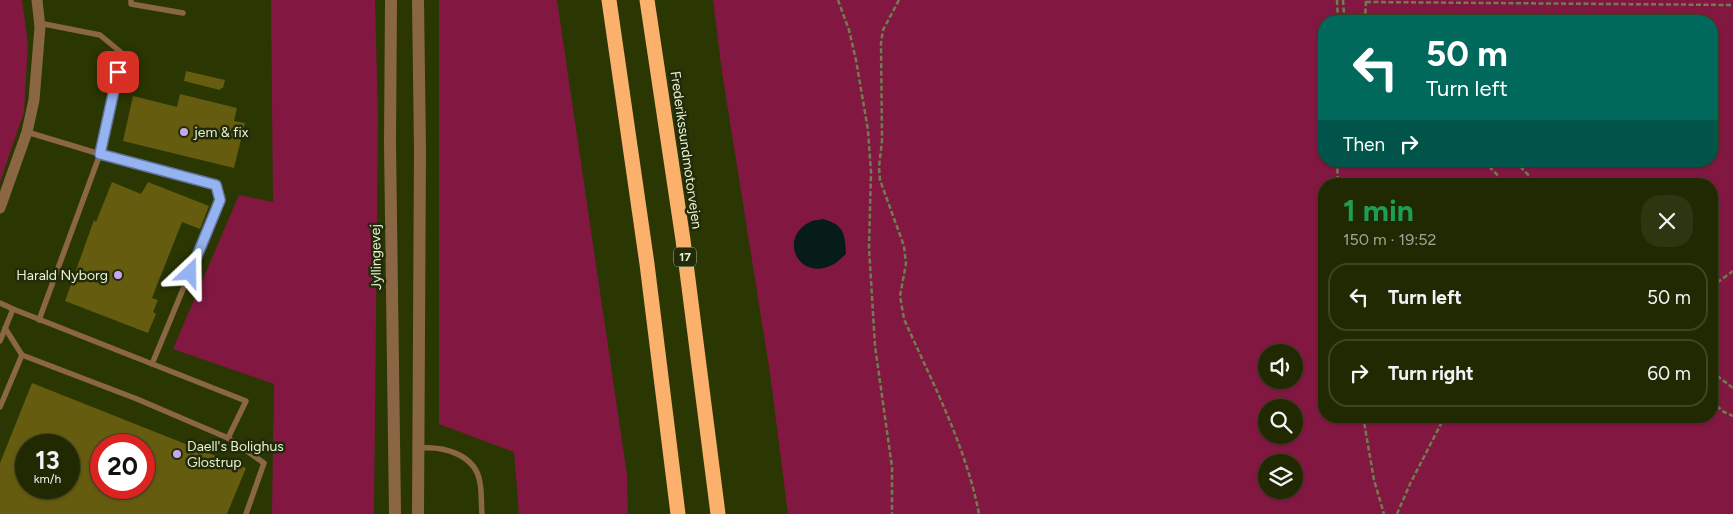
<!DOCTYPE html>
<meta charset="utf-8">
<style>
:root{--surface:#202902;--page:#2d3511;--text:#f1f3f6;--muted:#a2a699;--line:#3d4524}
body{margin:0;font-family:Figtree,sans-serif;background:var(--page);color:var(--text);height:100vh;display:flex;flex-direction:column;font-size:19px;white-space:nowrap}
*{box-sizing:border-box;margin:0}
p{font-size:16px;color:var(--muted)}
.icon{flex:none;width:28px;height:28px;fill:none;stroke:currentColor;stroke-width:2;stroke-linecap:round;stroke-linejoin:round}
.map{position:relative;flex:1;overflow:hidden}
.sheet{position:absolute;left:1318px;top:178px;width:400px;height:245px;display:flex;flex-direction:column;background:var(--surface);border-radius:20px;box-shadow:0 1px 4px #0004,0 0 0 1px var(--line)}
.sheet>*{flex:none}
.hud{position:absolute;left:1318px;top:15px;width:400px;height:152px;border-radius:20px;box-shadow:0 1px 4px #0004,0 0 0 1px var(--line);background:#00695c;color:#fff;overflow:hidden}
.buttons{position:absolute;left:1258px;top:344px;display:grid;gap:10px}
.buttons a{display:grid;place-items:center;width:45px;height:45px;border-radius:50%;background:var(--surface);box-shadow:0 1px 4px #0004,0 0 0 1px var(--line);font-size:25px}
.speed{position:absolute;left:15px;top:434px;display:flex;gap:10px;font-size:25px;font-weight:700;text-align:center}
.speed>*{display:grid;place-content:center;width:65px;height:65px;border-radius:50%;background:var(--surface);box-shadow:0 1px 4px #0004,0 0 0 1px var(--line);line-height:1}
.speed small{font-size:12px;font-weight:400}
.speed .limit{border:8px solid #d22;background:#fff;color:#111}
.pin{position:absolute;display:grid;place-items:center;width:42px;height:42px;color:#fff;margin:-21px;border-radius:10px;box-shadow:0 2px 8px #0006}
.me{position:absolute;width:55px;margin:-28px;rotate:23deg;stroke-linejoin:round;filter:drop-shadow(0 0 4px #0008)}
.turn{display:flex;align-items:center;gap:18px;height:105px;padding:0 25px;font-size:22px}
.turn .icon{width:65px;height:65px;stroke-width:2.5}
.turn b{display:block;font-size:35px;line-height:42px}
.then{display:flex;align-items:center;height:48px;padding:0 25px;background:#0003;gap:10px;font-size:19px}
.round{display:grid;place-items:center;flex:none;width:52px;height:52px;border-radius:20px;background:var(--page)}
.head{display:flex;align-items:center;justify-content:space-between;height:85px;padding:0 25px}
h1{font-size:30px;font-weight:700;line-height:38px;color:#1e9e55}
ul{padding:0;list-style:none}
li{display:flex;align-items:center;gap:15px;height:68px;margin:0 10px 8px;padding:0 15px;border:2px solid var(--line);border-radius:20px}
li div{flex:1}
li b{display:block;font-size:19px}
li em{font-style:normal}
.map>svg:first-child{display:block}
.green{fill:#821842;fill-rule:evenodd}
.water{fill:#051c18}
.building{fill:#655c0f;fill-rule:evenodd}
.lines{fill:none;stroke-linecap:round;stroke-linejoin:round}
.path{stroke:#707d4f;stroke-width:2.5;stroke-dasharray:5 2.5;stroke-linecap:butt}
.service{stroke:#8b6644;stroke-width:5.5}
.minor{stroke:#8b6644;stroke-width:11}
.tertiary{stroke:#8b6644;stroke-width:12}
.motorway{stroke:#fbb16c;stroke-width:15}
.route-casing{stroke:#61749d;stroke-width:12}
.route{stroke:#95b2f1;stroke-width:9}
.poi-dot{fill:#c5a7f1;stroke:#222b09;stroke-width:2}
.labels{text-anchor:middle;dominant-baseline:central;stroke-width:5;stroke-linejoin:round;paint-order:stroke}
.shield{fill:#222b09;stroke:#abb694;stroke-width:1}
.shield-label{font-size:12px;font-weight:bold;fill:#e6f2d0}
.poi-label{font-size:14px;fill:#e6f2d0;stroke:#222b09;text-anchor:start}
.street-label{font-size:14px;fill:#e6f2d0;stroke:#222b09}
</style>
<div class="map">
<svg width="1733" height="514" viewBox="0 0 1733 514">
<rect width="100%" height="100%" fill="#2a3702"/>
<g class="green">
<path d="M0,0H22L28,44L24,112L0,182Z"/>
<path d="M271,0H375L378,117L374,514H272L274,384L173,349L239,195L273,202Z"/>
<path d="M439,0H557L627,475L628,514H519L514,452L439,424Z"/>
<path d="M713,0H1733V514H788L770,373L722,72ZM1324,21H1711V161H1324ZM1324,184H1711V416H1324ZM1266,352H1294V380H1266ZM1266,408H1294V435H1266ZM1266,462H1294V490H1266Z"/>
</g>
<path class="water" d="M823,219C844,225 845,233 846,254C842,257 838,262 834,264C800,283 778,240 808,223C812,220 818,220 823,219Z"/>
<g class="building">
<path d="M186,71L225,80L223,88H221L220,90L184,81Z"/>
<path d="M180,94L237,108L234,121L245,123L234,168L123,141L133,96L177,107Z"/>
<path d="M112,182L141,194L148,182L209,206L200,229L182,222L152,298L158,300L153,312L156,314L148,333L65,301L94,220L96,222Z"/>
<path d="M32,383L246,468L227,514H0V463ZM26,445H69V488H26ZM101,445H144V488H101Z"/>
</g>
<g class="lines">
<g class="path">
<path d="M838,0L849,30L856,60L868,130L871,172L869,248L875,346L892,467V514"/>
<path d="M899,0L883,30L881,43L882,141L879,167L880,180L904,246L906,264L900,296L904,319C932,382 966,446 979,514"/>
<path d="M1337,0L1338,21"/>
<path d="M1343,0L1344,14L1349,21"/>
<path d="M1366,2L1733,5"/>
<path d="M1365,21L1366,0"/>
<path d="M1337,161L1338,184"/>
<path d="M1484,161L1506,184"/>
<path d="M1515,161L1537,184"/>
<path d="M1711,287L1733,271"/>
<path d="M1711,371L1733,388"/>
<path d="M1711,401L1724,412L1733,416"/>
<path d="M1363,416L1374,480L1384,514"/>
<path d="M1397,514L1410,484L1445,416"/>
</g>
<g class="service">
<path d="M131,0V4L183,13"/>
<path d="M27,132L123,161L215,185L220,200L152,364"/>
<path d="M0,303L13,309L246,401L228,438L137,399L22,355L5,328"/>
<path d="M39,320L100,154L123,54L100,35L39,23"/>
<path d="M0,341L13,309"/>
<path d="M0,407L22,355"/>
<path d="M228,438L264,463L246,514"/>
<path d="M419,448C443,446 476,454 480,483C482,493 481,504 482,514"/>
</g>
<path class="minor" d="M0,208L27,132L34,100L40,27L37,0"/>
<g class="tertiary">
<path d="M391,0L390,143L395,514"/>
<path d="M418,0L420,150L418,514"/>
</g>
<g class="motorway">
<path d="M609,0L647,264L678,514"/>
<path d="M647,0L683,240L718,514"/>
</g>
</g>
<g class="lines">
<defs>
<path id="route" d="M118,72L100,154L216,185L220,200L190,273"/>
</defs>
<use href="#route" class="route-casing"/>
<use href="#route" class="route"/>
</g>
<g class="poi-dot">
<circle cx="184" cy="132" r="5"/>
<circle cx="118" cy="275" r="5"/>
<circle cx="177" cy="454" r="5"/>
</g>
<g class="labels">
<rect class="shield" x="674" y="247.5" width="22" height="19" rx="4"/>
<g class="shield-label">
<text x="685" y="257">17</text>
</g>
<g class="poi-label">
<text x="194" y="132">jem &amp; fix</text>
<text x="108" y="275" text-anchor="end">Harald Nyborg</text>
<text x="187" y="446">Daell's Bolighus<tspan x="187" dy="16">Glostrup</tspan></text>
</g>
<g class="street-label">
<text transform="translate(686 150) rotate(82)">Frederikssundmotorvejen</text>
<text transform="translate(376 257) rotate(-91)">Jyllingevej</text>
</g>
</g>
</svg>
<div class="buttons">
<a><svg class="icon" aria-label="sound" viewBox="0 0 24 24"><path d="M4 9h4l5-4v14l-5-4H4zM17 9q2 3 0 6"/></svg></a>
<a><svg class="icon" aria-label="search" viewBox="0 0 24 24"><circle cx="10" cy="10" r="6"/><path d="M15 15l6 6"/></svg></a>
<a><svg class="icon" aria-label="layers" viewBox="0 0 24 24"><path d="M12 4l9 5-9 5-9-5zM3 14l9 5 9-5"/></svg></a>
</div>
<div class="speed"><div>13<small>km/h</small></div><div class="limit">20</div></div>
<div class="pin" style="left:118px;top:72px;background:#d93025"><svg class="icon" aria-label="arrive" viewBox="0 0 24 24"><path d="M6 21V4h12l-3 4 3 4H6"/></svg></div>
<svg class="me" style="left:190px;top:273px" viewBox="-20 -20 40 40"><path d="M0-17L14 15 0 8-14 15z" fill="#95b2f1" stroke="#fff" stroke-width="4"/></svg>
<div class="hud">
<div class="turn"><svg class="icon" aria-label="left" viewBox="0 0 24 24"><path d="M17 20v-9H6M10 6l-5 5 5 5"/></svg><div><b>50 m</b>Turn left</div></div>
<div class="then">Then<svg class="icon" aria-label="right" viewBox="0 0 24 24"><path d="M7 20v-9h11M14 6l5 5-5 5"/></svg></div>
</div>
<section class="sheet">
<div class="head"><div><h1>1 min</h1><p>150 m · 19:52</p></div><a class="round"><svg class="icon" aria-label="close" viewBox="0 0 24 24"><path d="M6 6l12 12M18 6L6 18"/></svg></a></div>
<ul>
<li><svg class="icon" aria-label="left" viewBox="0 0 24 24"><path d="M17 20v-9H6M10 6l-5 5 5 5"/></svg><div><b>Turn left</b></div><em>50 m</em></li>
<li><svg class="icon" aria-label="right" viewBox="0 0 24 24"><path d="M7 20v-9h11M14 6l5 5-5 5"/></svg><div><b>Turn right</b></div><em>60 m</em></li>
</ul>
</section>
</div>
